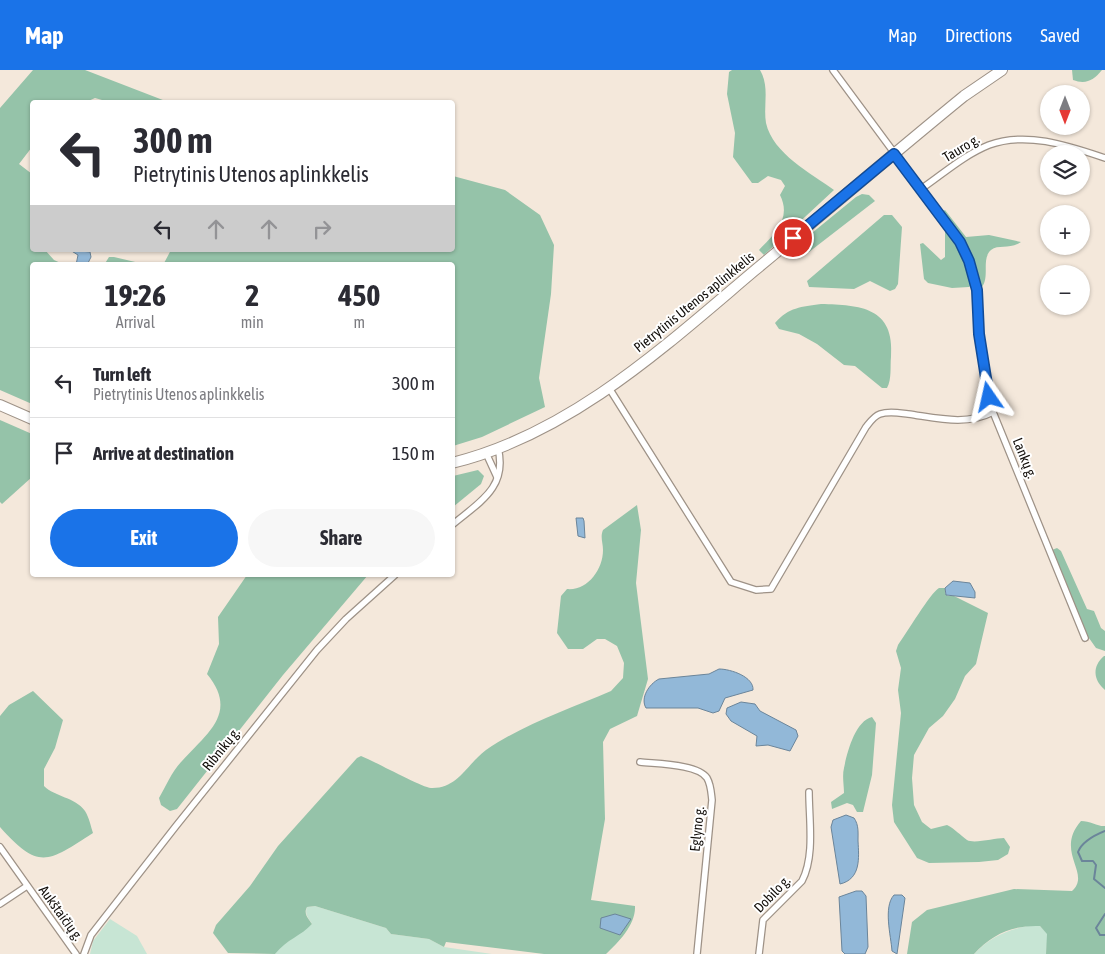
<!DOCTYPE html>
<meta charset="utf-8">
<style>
:root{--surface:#fff;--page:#f7f7f7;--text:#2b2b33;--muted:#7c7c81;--line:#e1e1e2;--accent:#1a73e8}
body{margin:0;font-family:"Asap Condensed",sans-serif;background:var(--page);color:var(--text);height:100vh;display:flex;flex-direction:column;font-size:19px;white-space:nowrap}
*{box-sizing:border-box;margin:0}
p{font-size:16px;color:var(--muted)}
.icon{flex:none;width:28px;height:28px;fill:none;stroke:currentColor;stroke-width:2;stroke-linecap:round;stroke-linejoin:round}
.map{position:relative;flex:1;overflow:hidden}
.panel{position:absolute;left:30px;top:192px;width:425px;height:315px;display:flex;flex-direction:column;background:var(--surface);border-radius:5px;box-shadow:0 1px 4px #0004}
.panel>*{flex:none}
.hud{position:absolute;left:30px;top:30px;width:425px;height:152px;border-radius:5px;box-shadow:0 1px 4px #0004;background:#fff;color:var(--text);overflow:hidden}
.needle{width:32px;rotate:180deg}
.buttons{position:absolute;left:1040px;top:15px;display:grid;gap:10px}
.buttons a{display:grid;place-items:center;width:50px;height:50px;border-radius:50%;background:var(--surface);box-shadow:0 1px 4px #0004;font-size:25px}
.pin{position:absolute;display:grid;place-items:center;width:42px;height:42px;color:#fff;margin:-21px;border:2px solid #fff;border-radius:50%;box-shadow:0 1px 5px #0007}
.me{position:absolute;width:55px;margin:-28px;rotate:349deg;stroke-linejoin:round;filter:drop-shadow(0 0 4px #0008)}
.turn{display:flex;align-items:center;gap:18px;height:105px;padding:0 20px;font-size:22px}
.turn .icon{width:65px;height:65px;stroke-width:2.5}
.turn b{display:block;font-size:35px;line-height:42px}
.lanes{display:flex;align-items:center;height:48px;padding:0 20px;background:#0003;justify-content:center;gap:25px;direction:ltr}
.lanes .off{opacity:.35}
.eta{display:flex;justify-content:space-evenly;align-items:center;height:85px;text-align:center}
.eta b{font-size:30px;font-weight:700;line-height:35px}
.cta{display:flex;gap:10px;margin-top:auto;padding:10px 20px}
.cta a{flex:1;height:58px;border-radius:30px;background:var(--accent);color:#fff;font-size:20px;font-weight:700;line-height:58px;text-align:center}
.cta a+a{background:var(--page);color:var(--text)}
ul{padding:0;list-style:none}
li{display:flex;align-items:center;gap:15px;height:70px;padding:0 20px;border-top:1px solid var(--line)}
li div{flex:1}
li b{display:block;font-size:19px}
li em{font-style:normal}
header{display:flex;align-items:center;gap:30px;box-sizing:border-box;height:70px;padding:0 25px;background:var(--accent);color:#fff}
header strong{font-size:24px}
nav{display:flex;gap:28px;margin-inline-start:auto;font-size:18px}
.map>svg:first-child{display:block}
.green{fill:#c7e5d4}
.forest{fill:#95c3a9}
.water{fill:#92b8d8;stroke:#6b859a}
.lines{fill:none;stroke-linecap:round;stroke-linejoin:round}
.stream{stroke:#6b859a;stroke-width:2}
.street-casing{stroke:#9e9287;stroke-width:8}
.highway-casing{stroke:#9e9287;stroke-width:12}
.street{stroke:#fff;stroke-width:5.5}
.highway{stroke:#fff;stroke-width:10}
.route-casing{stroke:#114b97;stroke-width:12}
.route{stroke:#1a73e8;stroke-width:9}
.labels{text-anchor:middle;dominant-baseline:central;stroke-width:4;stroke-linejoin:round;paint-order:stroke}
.street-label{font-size:14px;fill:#110d09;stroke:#fff}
</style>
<header>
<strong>Map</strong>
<nav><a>Map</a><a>Directions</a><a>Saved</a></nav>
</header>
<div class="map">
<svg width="1105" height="884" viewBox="0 0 1105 884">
<rect width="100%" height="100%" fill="#f4e8db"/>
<g class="green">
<path d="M315,836L386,858L391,864L429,869L444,877L492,884H275L280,877L312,854C309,849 304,844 307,837Z"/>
<path d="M110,849L137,866L147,884H90L93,871Z"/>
<path d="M1027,856H1040L1048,864L1046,884H974C990,867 1005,861 1027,856Z"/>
</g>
<g class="forest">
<path d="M33,0H85L168,32H109L95,28L86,32H32V77L19,94L32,104V180H45L54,190L65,195H32V334L0,320V38Z"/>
<path d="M732,0H760C770,17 763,35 766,53C773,84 811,103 834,120L764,185L759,180C774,164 792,149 780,125L785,116L781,110L768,106L758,113H752L733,87L735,63L727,24L729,2Z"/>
<path d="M1072,0H1102C1094,10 1086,15 1073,10Z"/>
<path d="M453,106L505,120L540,145L554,175L551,224L539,308L545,337L482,367L453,376L452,195H163L171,180H452Z"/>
<path d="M862,124L869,125L875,131L809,182H805L802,175L812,163L856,127Z"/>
<path d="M945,140L966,167L989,165L1021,172C1010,180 999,174 991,180C981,189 990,206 982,217H979C974,187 958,167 940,143Z"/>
<path d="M884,145H892L902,157L898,214L895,219L890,221L870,211L854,219L809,217L807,211Z"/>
<path d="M945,156L966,191L972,214L969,217L952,218L928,213L924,209L920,174L923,173L941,190L945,187Z"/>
<path d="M109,187H114L148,195H104Z"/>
<path d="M821,234C860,235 895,237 891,287C890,296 892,309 887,318H882L855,296L844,295L817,274L799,264L779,259L775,253C789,237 801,237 821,234Z"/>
<path d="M0,350L32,364V407L2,434L0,432Z"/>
<path d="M478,400L484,406L481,414L453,437V406Z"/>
<path d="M637,435L641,460L636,513L648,609L637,646L610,659L603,672L605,749L591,830L635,836C636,854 619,872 606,884H544L446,872L444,877L429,869L391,864L386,858L315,836L307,837C303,844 309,849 312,854C301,866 287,869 275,884L228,883L213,863L216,855L250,816L278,776L357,688L361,686C376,692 421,717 431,718C458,719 467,694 486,680C524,654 569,639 611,621L623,608L624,593L617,576L605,569H597L583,579H568L557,563L561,526L567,519C587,521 603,500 603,480C603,473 600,467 603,460Z"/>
<path d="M1057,478L1061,481L1087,539L1094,541L1101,558L1105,561V581L1096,578L1084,561L1052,480Z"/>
<path d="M247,505H368L283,605L177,739L170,741L161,735L159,728C166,716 172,701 182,691C207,663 239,643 207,604L219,574L218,547Z"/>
<path d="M939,518H945V523L948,526H954L988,543L976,594L965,606L955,629L943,646L929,658L914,685L912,708L914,735L922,752L931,759L947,755C955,759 960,765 967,770C974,774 995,768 1004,768L1010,777L1008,784L998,790L979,792L929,793L917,788L894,752L892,735L901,643L898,620L901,598L896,581L898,575C906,564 931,522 939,518Z"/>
<path d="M1104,586H1105V620C1093,610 1092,596 1104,586Z"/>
<path d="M33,621L63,650L55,678L44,699V716C55,727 75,727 85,741C89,747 91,757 93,763C48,792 39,801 0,757V646L9,635Z"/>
<path d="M872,647L876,653L872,705L863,742H857L853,735L847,733L832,739L831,732L844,723C844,715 842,706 844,698C847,683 855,651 872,647Z"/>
<path d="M1081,751C1090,751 1099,757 1105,756V884H1046L1047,864L1040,856C1013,855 992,864 974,884H907L912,852L927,840L1014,819L1072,821C1092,803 1054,782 1081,751Z"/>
</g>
<g class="water">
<path d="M70,180L90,182L91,187L87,195H76L78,185Z"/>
<path d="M576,448H583L584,451L585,468L578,466Z"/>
<path d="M953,511L970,513L975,522V528L946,525L945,518Z"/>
<path d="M719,599C731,599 754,607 753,620L725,628L719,641L713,643L698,638H646C640,628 649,614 659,609L709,604Z"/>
<path d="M741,632L755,634L760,641L796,660L798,666L790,681L768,675L756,676L757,666L731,651L726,644L727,638Z"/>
<path d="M846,745L854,748C859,755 858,763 858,771C859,788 861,809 840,814L831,757L833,750Z"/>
<path d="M856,821H862L866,826L868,877L865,884H845L842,881L839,827Z"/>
<path d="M894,825H902L905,828L897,884L892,881C891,866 883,837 894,825Z"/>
<path d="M615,844L631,849L620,865L600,858L601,848Z"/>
</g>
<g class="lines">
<g class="stream">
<path d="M1105,761C1095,765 1082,772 1078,782L1082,791H1093L1096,795L1094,809L1105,818"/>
<path d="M1105,844L1096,858L1100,865H1105"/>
</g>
<defs>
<g id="street">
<path d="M833,0L921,119L959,172L969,191L975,209L979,263L986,313L993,342L1085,568"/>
<path d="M921,119C943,104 964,85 989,75C1027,61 1069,76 1105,88"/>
<path d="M609,318L731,512L756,520L771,519L866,357C870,352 874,346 880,344C889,341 899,343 908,344C937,348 966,356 993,342"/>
<path d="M486,383L497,407"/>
<path d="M452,455C478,433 508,418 498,378"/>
<path d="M640,692C656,694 698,694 707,708C711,715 711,722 712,730L697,884"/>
<path d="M0,777L76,884"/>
<path d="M0,834L27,816"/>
<path d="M84,884L91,865L176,756L317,580L346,549L395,505"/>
<path d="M759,884L763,850L802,811C815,786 809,750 809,722"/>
</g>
<g id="highway">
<path d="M0,335L32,349"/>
<path d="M452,393C570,364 664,277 754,201C824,143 893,84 964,26L1002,0"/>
</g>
</defs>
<use href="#street" class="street-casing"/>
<use href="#highway" class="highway-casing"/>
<use href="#street" class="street"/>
<use href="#highway" class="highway"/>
</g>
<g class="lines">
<defs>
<path id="route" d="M793,168L894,84L960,172L969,191L977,220L979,264L989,327"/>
</defs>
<use href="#route" class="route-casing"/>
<use href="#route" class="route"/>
</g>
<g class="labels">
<g class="street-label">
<text transform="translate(961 78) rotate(-31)">Tauro g.</text>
<text transform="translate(694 232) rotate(-39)">Pietrytinis Utenos aplinkkelis</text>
<text transform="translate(1025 388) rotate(68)">Lankų g.</text>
<text transform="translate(221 679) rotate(-51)">Ribnikų g.</text>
<text transform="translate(697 759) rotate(-84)">Eglyno g.</text>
<text transform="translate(772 824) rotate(-46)">Dobilo g.</text>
<text transform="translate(61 843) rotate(54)">Aukštaičių g.</text>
</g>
</g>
</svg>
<div class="buttons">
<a><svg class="needle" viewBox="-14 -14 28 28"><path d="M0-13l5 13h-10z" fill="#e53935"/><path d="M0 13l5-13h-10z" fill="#7c7c81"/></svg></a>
<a><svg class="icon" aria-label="layers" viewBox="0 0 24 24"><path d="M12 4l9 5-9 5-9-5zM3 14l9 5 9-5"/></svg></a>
<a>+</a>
<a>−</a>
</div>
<div class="pin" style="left:793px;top:168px;background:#d93025"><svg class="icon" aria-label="arrive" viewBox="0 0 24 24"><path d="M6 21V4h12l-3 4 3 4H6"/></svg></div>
<svg class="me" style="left:989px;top:327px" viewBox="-20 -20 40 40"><path d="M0-17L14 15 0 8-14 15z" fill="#1a73e8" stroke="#fff" stroke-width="4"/></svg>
<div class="hud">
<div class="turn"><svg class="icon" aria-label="left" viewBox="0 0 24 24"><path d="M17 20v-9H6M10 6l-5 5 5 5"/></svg><div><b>300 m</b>Pietrytinis Utenos aplinkkelis</div></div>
<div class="lanes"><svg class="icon" aria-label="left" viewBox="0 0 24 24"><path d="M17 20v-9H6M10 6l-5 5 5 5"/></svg><svg class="icon off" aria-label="ahead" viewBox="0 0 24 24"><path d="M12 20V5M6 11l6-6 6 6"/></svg><svg class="icon off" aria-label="ahead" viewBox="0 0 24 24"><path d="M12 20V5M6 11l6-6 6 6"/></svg><svg class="icon off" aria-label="right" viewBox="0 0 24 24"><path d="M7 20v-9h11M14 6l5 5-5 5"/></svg></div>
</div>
<section class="panel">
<div class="eta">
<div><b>19:26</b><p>Arrival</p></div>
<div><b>2</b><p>min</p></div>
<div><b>450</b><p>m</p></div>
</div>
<ul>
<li><svg class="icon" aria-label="left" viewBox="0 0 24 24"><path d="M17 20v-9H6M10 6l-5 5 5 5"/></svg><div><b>Turn left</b><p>Pietrytinis Utenos aplinkkelis</p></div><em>300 m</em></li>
<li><svg class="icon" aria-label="arrive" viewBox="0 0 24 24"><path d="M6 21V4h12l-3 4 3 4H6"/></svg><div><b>Arrive at destination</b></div><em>150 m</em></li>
</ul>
<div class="cta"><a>Exit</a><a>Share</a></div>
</section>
</div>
